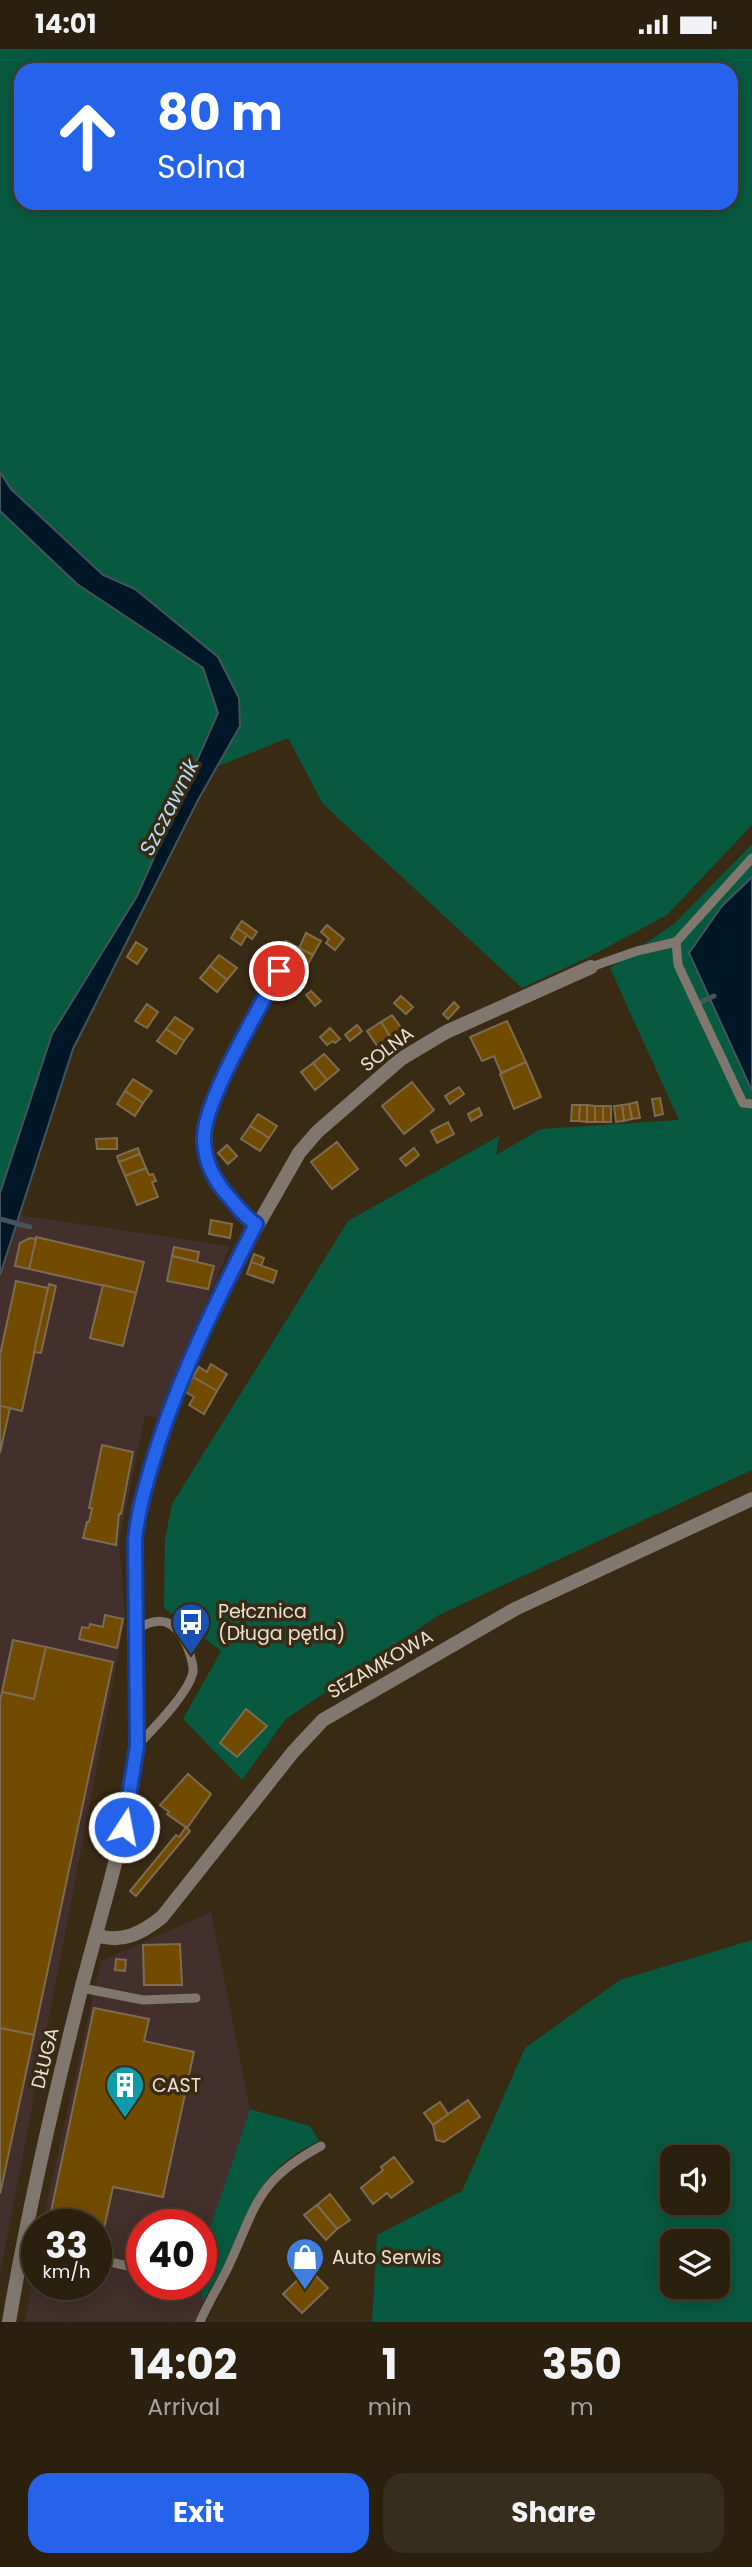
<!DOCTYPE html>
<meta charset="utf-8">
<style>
:root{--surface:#2b200e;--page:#372d1c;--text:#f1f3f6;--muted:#a6a39e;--line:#473e2e;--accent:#2563eb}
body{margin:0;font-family:Poppins,sans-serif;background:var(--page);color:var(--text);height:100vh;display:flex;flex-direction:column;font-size:26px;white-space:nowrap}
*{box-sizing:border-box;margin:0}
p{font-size:23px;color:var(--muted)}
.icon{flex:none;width:38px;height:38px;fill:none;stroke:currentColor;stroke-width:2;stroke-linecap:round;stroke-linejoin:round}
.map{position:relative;height:2273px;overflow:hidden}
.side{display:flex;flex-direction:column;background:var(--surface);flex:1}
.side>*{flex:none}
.banner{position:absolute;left:14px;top:14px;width:724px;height:147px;border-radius:21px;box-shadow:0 4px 18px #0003,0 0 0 2px var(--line);background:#2563eb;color:#fff;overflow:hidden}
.buttons{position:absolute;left:660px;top:2096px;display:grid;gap:14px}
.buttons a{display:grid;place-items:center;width:70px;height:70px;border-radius:14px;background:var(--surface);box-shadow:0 4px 18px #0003,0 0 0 2px var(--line);font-size:35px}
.speed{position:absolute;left:21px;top:2160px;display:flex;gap:14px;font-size:35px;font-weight:700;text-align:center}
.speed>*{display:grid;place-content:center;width:91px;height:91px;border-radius:50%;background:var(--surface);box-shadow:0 4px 18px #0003,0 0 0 2px var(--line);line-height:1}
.speed small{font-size:18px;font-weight:400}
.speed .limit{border:10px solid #d22;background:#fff;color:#111}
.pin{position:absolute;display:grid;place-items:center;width:60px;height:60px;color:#fff;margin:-30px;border:4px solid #fff;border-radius:50%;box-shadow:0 2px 7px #0007}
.me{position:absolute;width:77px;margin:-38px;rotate:11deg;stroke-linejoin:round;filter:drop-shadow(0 0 5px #0008)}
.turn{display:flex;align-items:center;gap:24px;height:147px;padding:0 28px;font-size:32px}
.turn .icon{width:91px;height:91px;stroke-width:2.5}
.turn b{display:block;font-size:49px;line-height:60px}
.eta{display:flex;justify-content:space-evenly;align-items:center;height:119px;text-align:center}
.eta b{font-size:42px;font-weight:700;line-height:49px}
.cta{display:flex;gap:14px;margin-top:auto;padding:14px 28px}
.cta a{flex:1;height:80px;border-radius:21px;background:var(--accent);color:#fff;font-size:28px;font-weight:700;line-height:80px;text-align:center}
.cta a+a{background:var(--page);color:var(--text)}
.status{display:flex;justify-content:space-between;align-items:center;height:49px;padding:0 35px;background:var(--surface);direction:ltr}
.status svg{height:19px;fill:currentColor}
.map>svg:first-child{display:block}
.industrial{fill:#432f2b}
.green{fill:#07593f;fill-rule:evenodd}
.water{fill:#001727;stroke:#46535a;stroke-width:2}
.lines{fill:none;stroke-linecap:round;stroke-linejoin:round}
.stream{stroke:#46535a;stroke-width:5}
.building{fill:#714b00;stroke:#7d6c53;stroke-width:2}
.service{stroke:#81776e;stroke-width:9}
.minor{stroke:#81776e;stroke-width:14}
.tertiary{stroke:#81776e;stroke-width:14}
.route-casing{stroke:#184099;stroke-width:18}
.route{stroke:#2563eb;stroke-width:12}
.labels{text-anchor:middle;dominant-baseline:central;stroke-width:7;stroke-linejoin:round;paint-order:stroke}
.street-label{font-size:19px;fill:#eae0d2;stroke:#392a13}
.poi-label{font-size:19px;fill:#eae0d2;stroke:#392a13;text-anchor:start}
.water-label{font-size:21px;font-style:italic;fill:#b2dcf9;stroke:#392a13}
</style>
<div class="status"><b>14:01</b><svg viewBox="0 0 49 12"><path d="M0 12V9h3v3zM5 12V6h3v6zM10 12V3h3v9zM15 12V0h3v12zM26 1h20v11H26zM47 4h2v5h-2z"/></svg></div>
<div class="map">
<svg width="752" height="2273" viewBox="0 0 752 2273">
<rect width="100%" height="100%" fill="#392a13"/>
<g class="industrial">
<path d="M19,1166L230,1197L158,1369L145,1366L119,1493L125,1570L0,2226V1226Z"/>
<path d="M211,1863L250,2060L201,2205V2175H142V2235H200L203,2253L195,2273H25L37,2204V2235H96V2175H42L101,1912Z"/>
</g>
<g class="green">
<path d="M0,0H752V776L667,866L589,908L522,939L323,755L288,689L191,728L137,847L52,985L0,1144ZM21,21H732V154H21Z"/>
<path d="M752,795V828L722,857L689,904L752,1042V1421L439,1566L286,1670L242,1731L183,1670L221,1602L164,1559L165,1490L172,1455L348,1172L499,1087L496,1106L541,1080L679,1071L610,919L675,874Z"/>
<path d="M752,1891V2273H372L377,2186L462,2142L525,1999L620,1931ZM672,2109H718V2154H672ZM672,2193H718V2238H672Z"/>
<path d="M250,2060L310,2077L319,2092C261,2120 253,2151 229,2206C222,2223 211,2238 203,2253L200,2235L201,2205Z"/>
</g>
<g class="water">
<path d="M0,423L11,440L103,526L135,540L218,608L239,649L240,677L198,751L73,1000L0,1226V1144L52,985L137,847L218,664L203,619L77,535L0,462Z"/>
<path d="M752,828V1042L689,904L722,857Z"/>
</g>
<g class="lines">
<g class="stream">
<path d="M701,953L714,947"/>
<path d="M0,1170L30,1178"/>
</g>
</g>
<g class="building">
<path d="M242,872L257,883L252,890L237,879Z"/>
<path d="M327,876L344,890L335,901L326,894L329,890L321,883Z"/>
<path d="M237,879L247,886L241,896L231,889Z"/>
<path d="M306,884L321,892L313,906L299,899Z"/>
<path d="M286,892L299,899L288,919L275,912Z"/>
<path d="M136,893L147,900L137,915L127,908Z"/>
<path d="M299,899L313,906L302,926L288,919Z"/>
<path d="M219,906L237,919L227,931L210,917Z"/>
<path d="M210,917L227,931L217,943L200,929Z"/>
<path d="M311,942L321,952L315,957L306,946Z"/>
<path d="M401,947L413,958L406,965L394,954Z"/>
<path d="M454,953L459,958L448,970L443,965Z"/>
<path d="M147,955L158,963L147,979L135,972Z"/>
<path d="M392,966L405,984L393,992L381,973Z"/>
<path d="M175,968L193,980L184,992L166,980Z"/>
<path d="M507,972L526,1013L501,1024L494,1007L482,1012L470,988Z"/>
<path d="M381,973L393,992L380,1001L367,982Z"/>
<path d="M357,976L362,982L350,992L345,986Z"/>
<path d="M330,979L340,990L335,994L333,992L327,996L320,988Z"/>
<path d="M166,980L184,992L176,1005L157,992Z"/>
<path d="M324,1005L339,1021L327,1031L313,1014Z"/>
<path d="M526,1013L541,1048L514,1060L500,1025Z"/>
<path d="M313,1014L327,1031L315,1041L301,1023Z"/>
<path d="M133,1030L152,1042L143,1054L125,1042Z"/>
<path d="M412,1033L434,1061L404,1085L382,1057Z"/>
<path d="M459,1038L464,1045L450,1055L445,1047Z"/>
<path d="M125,1042L143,1054L135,1067L117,1055Z"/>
<path d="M660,1049L663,1065L655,1067L652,1050Z"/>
<path d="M637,1053L640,1069L632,1070L629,1055Z"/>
<path d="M629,1055L632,1070L624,1072L622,1056Z"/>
<path d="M572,1056H580L579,1072H571Z"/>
<path d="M580,1056H587V1073L579,1072Z"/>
<path d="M587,1056L595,1057V1073H587Z"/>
<path d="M622,1056L624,1072L616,1073L614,1057Z"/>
<rect x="595" y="1057" width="8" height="16"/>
<rect x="603" y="1057" width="8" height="16"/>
<path d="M479,1059L482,1066L471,1072L468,1065Z"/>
<path d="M258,1065L277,1077L269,1089L250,1077Z"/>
<path d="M448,1073L454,1085L437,1094L431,1082Z"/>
<path d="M250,1077L269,1089L260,1102L241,1090Z"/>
<path d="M117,1089V1100H97L96,1090Z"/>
<path d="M337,1093L358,1120L332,1140L311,1113Z"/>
<path d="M227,1096L237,1107L228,1115L218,1104Z"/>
<path d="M138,1099L140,1105L119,1113L117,1107Z"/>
<path d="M414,1099L419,1106L406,1117L400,1110Z"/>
<path d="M140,1105L146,1119L125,1127L119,1113Z"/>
<path d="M146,1119L149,1126L153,1125L156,1132L152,1133L158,1148L137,1156L125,1127Z"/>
<path d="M211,1171L232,1175L230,1189L209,1185Z"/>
<path d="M36,1188L144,1213L136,1244L29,1220Z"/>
<path d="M30,1189L36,1190L29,1220L15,1217L20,1194Z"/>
<path d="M174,1198L199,1203L197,1213L172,1207Z"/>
<path d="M254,1205L264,1209L261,1217L251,1213Z"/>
<path d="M172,1207L214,1217L208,1240L167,1232Z"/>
<path d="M251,1213L277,1222L273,1234L247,1225Z"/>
<path d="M16,1232L48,1239L22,1362L0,1357V1306Z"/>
<path d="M49,1235L56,1237L41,1304L34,1303Z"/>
<path d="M103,1236L136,1244L123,1297L90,1289Z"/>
<path d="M211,1315L227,1325L217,1342L193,1328L199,1318L207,1323Z"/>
<path d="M193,1328L217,1342L204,1365L189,1356L194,1348L184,1342Z"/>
<path d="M0,1357L10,1359L0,1404Z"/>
<path d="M102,1396L133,1403L121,1465H119L116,1496L83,1489L87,1473H89L92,1459H89Z"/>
<path d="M105,1566L123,1570L117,1599L79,1590L82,1578L89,1579L90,1575L103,1578Z"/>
<path d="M13,1591L46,1598L34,1650L2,1643Z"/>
<path d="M46,1598L113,1613L34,1986L0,1979V1651L2,1643L34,1650Z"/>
<path d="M246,1660L267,1677L237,1708L220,1694Z"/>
<path d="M188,1725L211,1745L187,1779L167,1765L169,1763L160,1756Z"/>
<path d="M186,1778L190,1782L136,1847L130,1842L176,1786L179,1788Z"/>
<path d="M180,1895L182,1936H144L143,1896Z"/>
<path d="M116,1910L126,1911L125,1922L115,1921Z"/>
<path d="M94,1959L149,1970L144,1992L194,2003L163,2148L113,2138L103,2184L100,2183L96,2201V2175H52L53,2173L49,2172Z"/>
<path d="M0,1979L34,1986L0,2145Z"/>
<path d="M468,2051L480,2068L444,2093L436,2091L433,2076Z"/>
<path d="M440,2053L448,2065L433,2076L424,2064Z"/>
<path d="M394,2108L413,2133L391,2149L387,2144L373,2155L361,2139L383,2121L381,2118Z"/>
<path d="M330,2145L350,2171L337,2180L317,2156Z"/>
<path d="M317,2156L337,2180L326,2191L304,2166Z"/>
<path d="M135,2177L142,2179V2203L129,2200Z"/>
<path d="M309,2220L328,2239L302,2264L283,2245Z"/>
</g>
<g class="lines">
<g class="service">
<path d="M676,893L678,916L743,1054L752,1055"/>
<path d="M591,918L637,902L676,893L752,809"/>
<path d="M137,1580C161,1565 176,1572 187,1597C190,1605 194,1615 193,1623C189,1644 152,1681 137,1697"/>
<path d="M82,1939L143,1951L196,1949"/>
<path d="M96,2210L142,2220"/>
<path d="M200,2273C208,2253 221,2234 230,2214C257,2154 258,2131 321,2097"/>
</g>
<g class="minor">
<path d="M256,1175C246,1169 238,1159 230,1149C216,1134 205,1114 204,1092C201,1056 260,959 279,922"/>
<path d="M137,1562L135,1491L138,1461L167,1368L188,1313L243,1202L299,1104L317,1083L401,1010L446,983L591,918"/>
<path d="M96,1886C122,1895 142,1884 162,1868L293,1703L323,1671L515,1560L752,1450"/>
</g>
<path class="tertiary" d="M9,2273C28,2160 54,2048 82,1937C100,1867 123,1797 133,1726C141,1672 136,1617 137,1562"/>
</g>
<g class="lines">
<defs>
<path id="route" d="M124,1778L137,1697L135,1491C138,1460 147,1432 156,1402C181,1323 218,1249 256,1175C246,1169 238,1159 230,1149C216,1134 205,1114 204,1092C201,1056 260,959 279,922"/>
</defs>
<use href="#route" class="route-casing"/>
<use href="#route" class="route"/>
</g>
<defs>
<symbol id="bus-pin" viewBox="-11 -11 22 30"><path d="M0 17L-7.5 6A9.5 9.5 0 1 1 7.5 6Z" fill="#1a4fb4" stroke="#392a13"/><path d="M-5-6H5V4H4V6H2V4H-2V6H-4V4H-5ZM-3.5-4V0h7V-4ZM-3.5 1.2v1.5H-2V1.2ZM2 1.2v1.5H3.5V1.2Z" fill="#fff"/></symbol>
<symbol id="building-pin" viewBox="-11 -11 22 30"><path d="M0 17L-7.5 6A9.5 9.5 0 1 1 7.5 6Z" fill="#0f9aa8" stroke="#392a13"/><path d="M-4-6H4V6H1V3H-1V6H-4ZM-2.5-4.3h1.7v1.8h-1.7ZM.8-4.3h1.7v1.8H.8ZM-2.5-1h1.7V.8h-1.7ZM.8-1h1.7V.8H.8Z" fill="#fff"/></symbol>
<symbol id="shop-pin" viewBox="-11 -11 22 30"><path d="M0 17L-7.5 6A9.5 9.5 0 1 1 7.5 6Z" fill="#3f7fe0" stroke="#392a13"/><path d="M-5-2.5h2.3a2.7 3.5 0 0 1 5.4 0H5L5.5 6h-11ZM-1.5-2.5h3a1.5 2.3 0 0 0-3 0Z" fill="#fff"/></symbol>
</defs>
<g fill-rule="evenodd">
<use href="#bus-pin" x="169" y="1551" width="44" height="60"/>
<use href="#building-pin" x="103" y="2014" width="44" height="60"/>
<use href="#shop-pin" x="283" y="2186" width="44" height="60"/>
</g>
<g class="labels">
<g class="street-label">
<text transform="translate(387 1000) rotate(-37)">SOLNA</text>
<text transform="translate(380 1615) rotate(-30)">SEZAMKOWA</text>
<text transform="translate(45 2009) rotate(-76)">DŁUGA</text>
</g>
<g class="poi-label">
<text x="218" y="1562">Pełcznica<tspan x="218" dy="22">(Długa pętla)</tspan></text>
<text x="152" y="2036">CAST</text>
<text x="332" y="2208">Auto Serwis</text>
</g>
<g class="water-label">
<text transform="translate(169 758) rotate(-63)">Szczawnik</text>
</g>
</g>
</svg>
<div class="buttons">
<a><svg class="icon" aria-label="sound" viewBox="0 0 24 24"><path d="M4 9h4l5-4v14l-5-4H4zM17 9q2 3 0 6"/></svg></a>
<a><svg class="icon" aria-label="layers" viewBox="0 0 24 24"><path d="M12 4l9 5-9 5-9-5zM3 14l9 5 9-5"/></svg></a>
</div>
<div class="speed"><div>33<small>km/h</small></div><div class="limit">40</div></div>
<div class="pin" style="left:279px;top:922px;background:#d93025"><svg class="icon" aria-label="arrive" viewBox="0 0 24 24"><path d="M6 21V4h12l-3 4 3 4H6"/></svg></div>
<svg class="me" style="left:124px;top:1778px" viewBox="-20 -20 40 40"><circle r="17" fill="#2563eb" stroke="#fff" stroke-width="3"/><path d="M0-11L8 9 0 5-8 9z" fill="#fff"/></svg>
<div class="banner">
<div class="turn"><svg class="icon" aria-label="ahead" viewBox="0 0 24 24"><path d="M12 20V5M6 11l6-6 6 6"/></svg><div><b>80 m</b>Solna</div></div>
</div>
</div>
<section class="side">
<div class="eta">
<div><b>14:02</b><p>Arrival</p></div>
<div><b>1</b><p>min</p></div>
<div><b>350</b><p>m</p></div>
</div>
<div class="cta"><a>Exit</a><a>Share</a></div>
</section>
